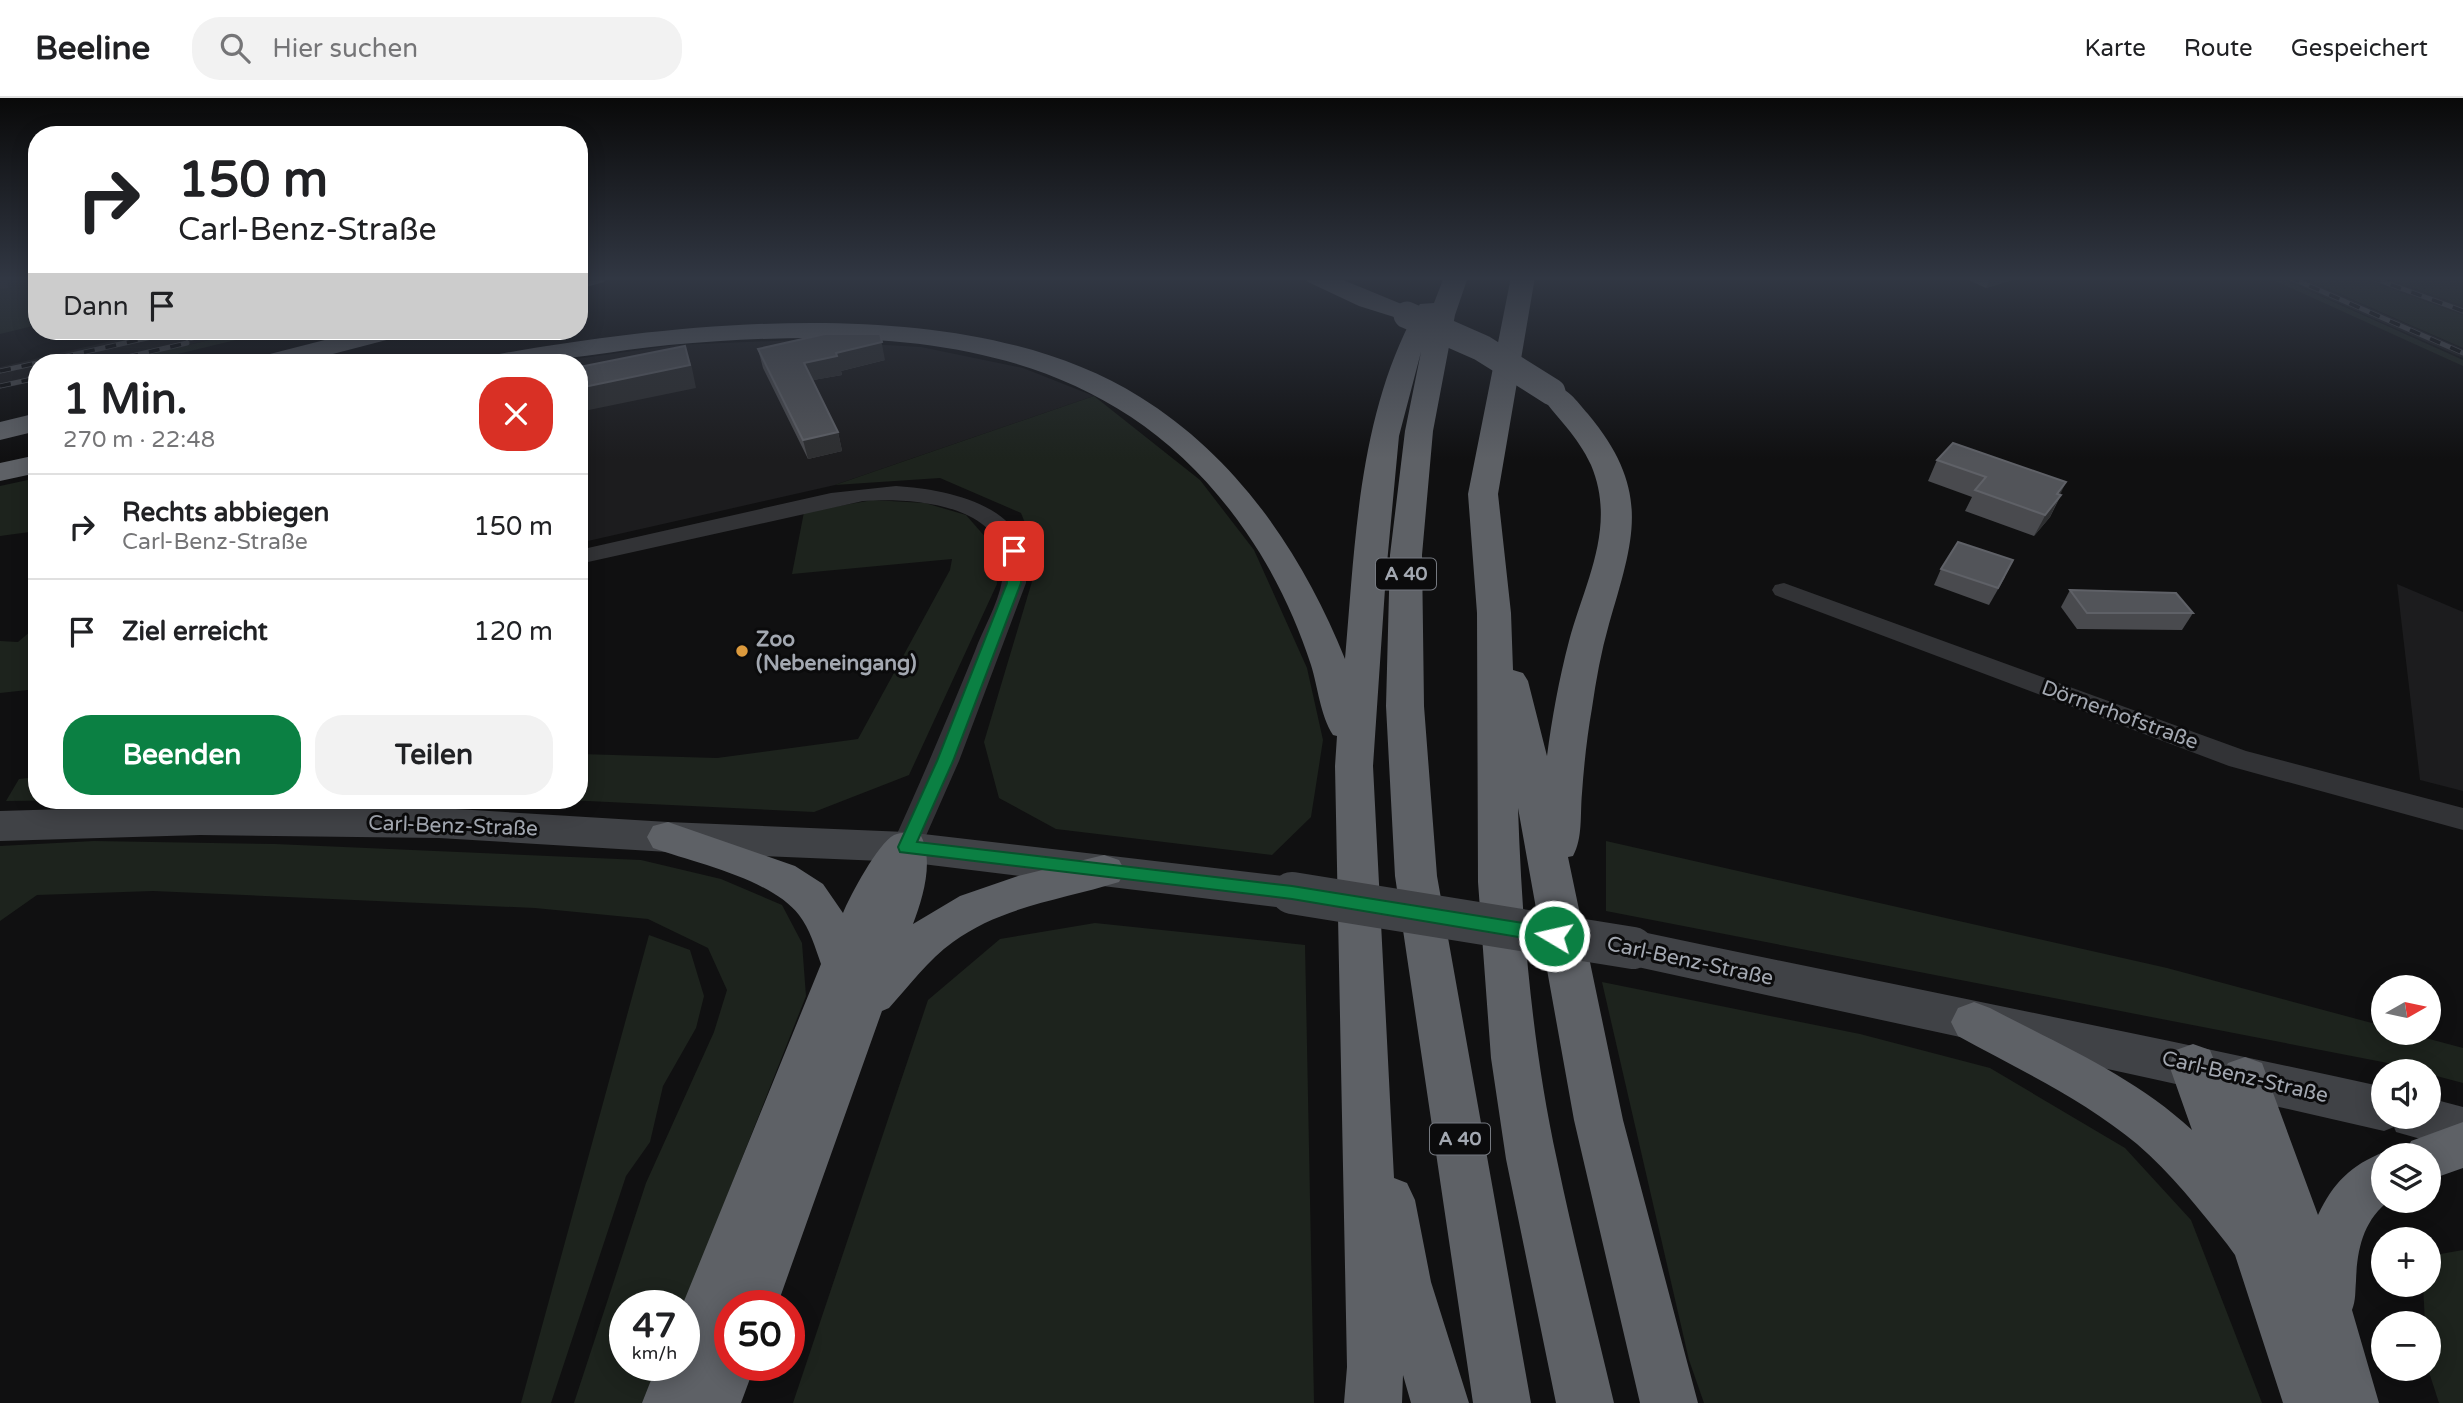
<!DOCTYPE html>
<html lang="de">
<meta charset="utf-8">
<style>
:root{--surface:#fff;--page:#f2f2f2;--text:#202124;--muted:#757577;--line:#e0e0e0;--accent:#0b8043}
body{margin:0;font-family:"Varela Round",sans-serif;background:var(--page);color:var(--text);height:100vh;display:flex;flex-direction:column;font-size:26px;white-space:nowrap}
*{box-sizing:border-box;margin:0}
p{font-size:23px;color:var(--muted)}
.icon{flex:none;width:38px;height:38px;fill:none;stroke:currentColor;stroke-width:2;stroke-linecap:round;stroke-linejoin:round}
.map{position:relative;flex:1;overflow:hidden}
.drawer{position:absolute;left:28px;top:256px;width:560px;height:455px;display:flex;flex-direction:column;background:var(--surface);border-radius:28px;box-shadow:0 4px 18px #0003}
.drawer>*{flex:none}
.hud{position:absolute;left:28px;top:28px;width:560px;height:214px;border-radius:28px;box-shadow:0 4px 18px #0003;background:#fff;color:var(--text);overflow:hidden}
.needle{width:46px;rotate:81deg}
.controls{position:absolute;left:2371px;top:877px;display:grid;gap:14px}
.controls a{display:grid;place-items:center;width:70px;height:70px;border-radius:50%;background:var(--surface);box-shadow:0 4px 18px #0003;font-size:35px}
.speed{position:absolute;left:609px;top:1192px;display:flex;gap:14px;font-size:35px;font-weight:700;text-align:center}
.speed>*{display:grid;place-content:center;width:91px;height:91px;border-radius:50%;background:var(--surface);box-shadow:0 4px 18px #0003;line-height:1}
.speed small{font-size:18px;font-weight:400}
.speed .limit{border:10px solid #d22;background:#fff;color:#111}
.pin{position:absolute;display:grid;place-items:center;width:60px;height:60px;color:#fff;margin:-30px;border-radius:14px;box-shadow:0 4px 10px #0006}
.me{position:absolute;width:77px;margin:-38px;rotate:279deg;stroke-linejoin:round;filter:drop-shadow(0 0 5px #0008)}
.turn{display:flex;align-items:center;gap:24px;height:147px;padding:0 35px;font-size:32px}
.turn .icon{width:91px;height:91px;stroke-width:2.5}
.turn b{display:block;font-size:49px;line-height:60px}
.then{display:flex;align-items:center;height:66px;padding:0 35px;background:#0003;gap:14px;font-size:26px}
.round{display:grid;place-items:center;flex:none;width:74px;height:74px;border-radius:28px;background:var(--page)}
.head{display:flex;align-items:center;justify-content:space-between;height:119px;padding:0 35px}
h1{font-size:42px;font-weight:700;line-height:52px}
.action{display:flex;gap:14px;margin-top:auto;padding:14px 35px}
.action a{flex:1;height:80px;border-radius:28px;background:var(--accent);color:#fff;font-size:28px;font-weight:700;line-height:80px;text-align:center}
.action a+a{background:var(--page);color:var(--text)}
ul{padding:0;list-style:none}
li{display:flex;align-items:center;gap:21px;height:105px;padding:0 35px;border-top:2px solid var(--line)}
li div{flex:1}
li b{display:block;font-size:26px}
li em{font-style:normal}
header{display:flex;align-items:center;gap:42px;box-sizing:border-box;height:98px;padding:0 35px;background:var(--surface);border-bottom:2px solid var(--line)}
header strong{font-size:33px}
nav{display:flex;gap:38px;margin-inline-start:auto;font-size:24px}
.search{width:490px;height:63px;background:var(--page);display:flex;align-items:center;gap:18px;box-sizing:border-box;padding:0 24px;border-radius:28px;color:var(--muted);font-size:26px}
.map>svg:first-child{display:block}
.built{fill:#1c1c1e}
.green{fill:#1d231d}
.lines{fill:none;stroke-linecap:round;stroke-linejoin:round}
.street{fill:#323336;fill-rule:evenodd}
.secondary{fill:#404246;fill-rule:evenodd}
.highway{fill:#5e6166;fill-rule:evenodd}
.rail-casing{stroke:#494b4f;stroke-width:5}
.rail{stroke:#0b0b0c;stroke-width:3.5;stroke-dasharray:11;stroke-linecap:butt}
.secondary-bridge{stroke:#404246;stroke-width:42}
.highway-bridge{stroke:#5e6166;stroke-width:27}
.wall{fill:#494a4e}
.shaded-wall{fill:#2e2f31}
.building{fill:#525459;stroke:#5f6167;stroke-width:2}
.route{fill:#0b8043;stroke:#07532c;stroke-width:2}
.poi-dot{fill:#dc9a3d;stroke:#0b0b0c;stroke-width:2.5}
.labels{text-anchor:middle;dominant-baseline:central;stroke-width:6;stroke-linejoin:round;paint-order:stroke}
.shield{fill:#0b0b0c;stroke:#757980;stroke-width:2}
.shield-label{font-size:19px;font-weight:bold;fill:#a3a8b1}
.poi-label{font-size:21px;font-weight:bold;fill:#a3a8b1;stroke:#0b0b0c;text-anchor:start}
.street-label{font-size:21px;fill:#a3a8b1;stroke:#0b0b0c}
</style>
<header>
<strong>Beeline</strong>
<div class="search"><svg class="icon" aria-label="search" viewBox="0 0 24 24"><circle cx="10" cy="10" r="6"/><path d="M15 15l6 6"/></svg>Hier suchen</div>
<nav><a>Karte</a><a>Route</a><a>Gespeichert</a></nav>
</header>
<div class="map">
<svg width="2463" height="1305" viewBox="0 0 2463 1305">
<rect width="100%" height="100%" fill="#101011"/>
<g class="built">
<path d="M2279,179H2300L2463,251V260Z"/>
<path d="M2359,179H2382L2463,208V217Z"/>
<path d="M154,233H247L117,264H37V283L0,291V269Z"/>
<path d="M797,242L921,249L1023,270L1094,298L835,387L579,445V264H554L676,247Z"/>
<path d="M2397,486L2463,514V693L2420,682Z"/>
</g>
<g class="green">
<path d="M0,179H37V227L0,236Z"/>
<path d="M2267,179H2278L2463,262V268Z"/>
<path d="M2301,179H2359L2463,217V250Z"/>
<path d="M2382,179H2462L2463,208Z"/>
<path d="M247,233H273L145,264H117Z"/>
<path d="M1094,298L1200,382L1254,452L1307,570L1323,642L1311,719L1272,757L1056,731L999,700L984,644L1039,460L1021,415L940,380L835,387Z"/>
<path d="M37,380V433L0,438V388Z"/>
<path d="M873,402L925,405L966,417L994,449L997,486L909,677L814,714L567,702H579V656L717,660L858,641L950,472L952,461L792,476L804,414Z"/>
<path d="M37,528V591L0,595V543L18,544Z"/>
<path d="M37,679V702H83L6,703L19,681Z"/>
<path d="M94,743L275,746L641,762L721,781L782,807L802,845L806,898L684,1207L625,1208V1267H661L646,1305H574L646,1085L714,934L727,892L708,850L648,821L535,810L153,793L37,797L0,823V748Z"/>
<path d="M1606,743L2167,870L2383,928L2384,934L2407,935L2463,950V985L2429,976V973L1606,813Z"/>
<path d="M1095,825L1305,847L1314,1305H793L928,902L1000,841Z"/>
<path d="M649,837L690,852L704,898L696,930L663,988L650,1044L626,1078L551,1305H521Z"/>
<path d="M1602,884L1860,936L1990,970L2125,1050L2191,1122L2262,1305H1704L1689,1262Z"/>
<path d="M2463,1152V1305H2439L2428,1271L2429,1225H2425L2423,1187L2429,1186V1158Z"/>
</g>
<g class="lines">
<g class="street">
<path d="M896,388C941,391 1009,403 1026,452C1029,462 1026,475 1026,485L959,663L921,749L917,757L906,760L895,757L891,749C921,684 948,619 975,553C983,531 998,506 1002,483C1003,474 1005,460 1001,451C984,404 905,400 863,403L579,466V452L831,395Z"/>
<path d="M1784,485L2246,653L2463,710V732L2229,668L1775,497L1772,492L1775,487Z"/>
</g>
<g class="secondary">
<path d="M200,707L439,710L668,724L906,734L1292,779L1307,783L1313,795L1307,807L1292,811L906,764L668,754L439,740L200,737L0,743V713Z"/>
<path d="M1633,832C1883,885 2134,934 2384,989V1018H2429V1000L2463,1009V1053L2396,1034L2394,1029L2384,1033C2134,975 1883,923 1633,868L1617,863L1611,850L1617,837Z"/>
</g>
<g class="highway">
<path d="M579,179H607L604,184L579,191Z"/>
<path d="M1305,179H1336L1416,212L1420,206L1434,205L1444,179H1468L1455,217L1433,333L1422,457L1424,608L1437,778L1531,1305H1473L1395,778L1386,608L1390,457L1405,333L1421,254L1399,338L1386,476L1373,668L1394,1080L1407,1085L1415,1102L1431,1184L1469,1305H1411L1403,1277L1402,1305H1344L1347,1269L1335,668L1337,638L1333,637C1320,617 1318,589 1311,567C1296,521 1274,474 1246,434C1109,234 890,228 669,247C608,253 547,267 486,264L489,258L499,256C688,223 970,192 1140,299C1237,359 1303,456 1345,561C1355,448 1358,327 1410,224L1359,208L1308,184Z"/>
<path d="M1511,179H1535L1498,396L1511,515L1513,572L1523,575L1528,583L1547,658C1552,620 1559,581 1569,543C1585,484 1617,429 1591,367C1578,338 1556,319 1538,294L1542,288C1564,283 1575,301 1588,316C1652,393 1634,440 1609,526C1601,554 1596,582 1592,610C1587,638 1584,667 1582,695C1580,716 1583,740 1573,758L1568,759L1623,1022L1698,1305H1640L1574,1022L1518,710C1522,827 1532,947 1557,1062C1574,1144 1595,1224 1614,1305H1556L1506,1061L1491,960L1478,784L1477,515L1468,396Z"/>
<path d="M360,233H402L398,239L302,264H259L262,258Z"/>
<path d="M37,315V333L0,342V324Z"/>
<path d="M37,357V375L0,383V365Z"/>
<path d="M668,724L795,768L823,786L843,815C850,798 878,745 894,737C904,733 911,735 921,738C934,763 923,800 913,826L960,798L1018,778L1104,757L1119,762L1125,773L1119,784C1062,802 1002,808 953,844C928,862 909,888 889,910L882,913L777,1208H730L728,1232L730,1231V1267H755L741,1305H642L657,1267H684V1208H682L821,866C815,849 810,831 799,817C771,781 696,765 653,750L647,739L653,728Z"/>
<path d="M1974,904L1990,910C2060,947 2134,978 2192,1032L2169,967L2176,952L2193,946L2210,952L2221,979L2228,965L2245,959L2262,965L2318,1117C2333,1085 2351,1067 2384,1054L2391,1057H2384V1102H2390C2363,1122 2357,1152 2356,1183C2355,1194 2356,1202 2352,1212L2379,1305H2283L2235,1157L2227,1146C2199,1111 2171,1075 2137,1046C2083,1001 2018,971 1958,938L1951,924L1958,910Z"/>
<path d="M2463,1024V1070L2429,1082V1057H2405L2411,1043Z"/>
</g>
<defs>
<g id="rail">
<path d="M2289,179L2463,255"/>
<path d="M2370,179L2463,213"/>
<path d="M170,239L195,233"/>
<path d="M188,241L218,233"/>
<path d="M41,264L178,233"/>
<path d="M106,264L187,245"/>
<path d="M0,273L37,265"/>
<path d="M0,288L37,280"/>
</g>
</defs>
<use href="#rail" class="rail-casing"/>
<use href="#rail" class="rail"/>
<path class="secondary-bridge" d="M1292,795L1633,850"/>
<path class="highway-bridge" d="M1407,217L1482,250L1552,294"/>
</g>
<g class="wall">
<path d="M1962,179H2022L1986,190Z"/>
<path d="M758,251L885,262L841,273L842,277L813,282L838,334L842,353L808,361L763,270Z"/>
<path d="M1937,362L2060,397H2061L2050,419L2034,438L1965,413L1972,399L1928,383Z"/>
<path d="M1941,471L2005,479L1989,507L1934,487Z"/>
<path d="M2070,492L2193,515L2182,532L2077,531L2061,509Z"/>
</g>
<g class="shaded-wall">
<path d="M0,179H7L8,190L0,191Z"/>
<path d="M1991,179H2022L1986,190Z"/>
<path d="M880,236L885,262L841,273L842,277L808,283L804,265L836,255Z"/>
<path d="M685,248L692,270L696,290L579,314V290Z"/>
<path d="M838,334L842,353L808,361L803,342Z"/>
<path d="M2066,384L2050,419L2034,438L2057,396Z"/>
</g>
<g class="building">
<path d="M825,236H880L882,244L836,255L837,258L804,265L838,334L803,342L758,251Z"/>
<path d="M685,248L690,267L579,290V269Z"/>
<path d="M1953,345L2066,384L2057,396L2061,397L2045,417L1975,392L1986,379L1937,362Z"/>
<path d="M1958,444L2013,462L1998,490L1941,471Z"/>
<path d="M2070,492L2176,495L2193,515H2087Z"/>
</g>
<linearGradient id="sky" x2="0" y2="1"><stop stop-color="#090909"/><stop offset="0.5" stop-color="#313743"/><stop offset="1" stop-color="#313743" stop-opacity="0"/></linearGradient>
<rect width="2463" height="361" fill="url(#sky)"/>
<path class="route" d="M1014,449L1021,453V485L953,663L917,744L1292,788L1554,830L1560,833L1563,838L1560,843L1554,845L1292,801L900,754L898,749L937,663L1007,485V453Z"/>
<circle class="poi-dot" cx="742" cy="553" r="7"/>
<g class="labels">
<g class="shield">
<rect x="1376" y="460.5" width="60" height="31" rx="5"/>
<rect x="1430" y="1025.5" width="60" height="31" rx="5"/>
</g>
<g class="shield-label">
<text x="1406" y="476">A 40</text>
<text x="1460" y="1041">A 40</text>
</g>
<g class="poi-label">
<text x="756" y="541">Zoo<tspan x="756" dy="24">(Nebeneingang)</tspan></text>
</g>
<g class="street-label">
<text transform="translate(2120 617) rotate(20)">Dörnerhofstraße</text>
<text transform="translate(453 728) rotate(2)">Carl-Benz-Straße</text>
<text transform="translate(1690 863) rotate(12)">Carl-Benz-Straße</text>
<text transform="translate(2245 979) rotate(13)">Carl-Benz-Straße</text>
</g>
</g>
</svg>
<div class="controls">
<a><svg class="needle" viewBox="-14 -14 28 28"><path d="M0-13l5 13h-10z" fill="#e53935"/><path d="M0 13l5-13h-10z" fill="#757577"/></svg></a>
<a><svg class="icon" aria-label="sound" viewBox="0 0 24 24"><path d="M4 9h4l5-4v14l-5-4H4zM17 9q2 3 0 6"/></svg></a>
<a><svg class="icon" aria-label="layers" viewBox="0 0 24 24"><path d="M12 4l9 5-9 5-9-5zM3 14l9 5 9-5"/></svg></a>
<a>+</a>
<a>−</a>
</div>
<div class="speed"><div>47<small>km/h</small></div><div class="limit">50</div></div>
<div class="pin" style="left:1014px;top:453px;background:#d93025"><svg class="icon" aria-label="arrive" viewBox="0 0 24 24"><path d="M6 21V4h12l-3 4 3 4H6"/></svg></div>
<svg class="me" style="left:1554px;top:838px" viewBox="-20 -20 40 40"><circle r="17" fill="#0b8043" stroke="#fff" stroke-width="3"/><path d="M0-11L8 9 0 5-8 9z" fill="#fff"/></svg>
<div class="hud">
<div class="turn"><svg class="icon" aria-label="right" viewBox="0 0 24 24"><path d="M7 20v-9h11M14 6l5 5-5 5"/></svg><div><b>150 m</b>Carl-Benz-Straße</div></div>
<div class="then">Dann<svg class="icon" aria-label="arrive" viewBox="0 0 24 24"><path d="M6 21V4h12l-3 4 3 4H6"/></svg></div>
</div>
<section class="drawer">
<div class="head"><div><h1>1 Min.</h1><p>270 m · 22:48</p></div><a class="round" style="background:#d93025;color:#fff"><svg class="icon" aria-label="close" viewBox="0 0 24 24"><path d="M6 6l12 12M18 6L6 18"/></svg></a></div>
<ul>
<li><svg class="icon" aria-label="right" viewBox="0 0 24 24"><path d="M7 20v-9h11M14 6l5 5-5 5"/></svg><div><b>Rechts abbiegen</b><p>Carl-Benz-Straße</p></div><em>150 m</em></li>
<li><svg class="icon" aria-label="arrive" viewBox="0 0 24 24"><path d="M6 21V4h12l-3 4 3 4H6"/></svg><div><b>Ziel erreicht</b></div><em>120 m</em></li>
</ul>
<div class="action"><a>Beenden</a><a>Teilen</a></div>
</section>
</div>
